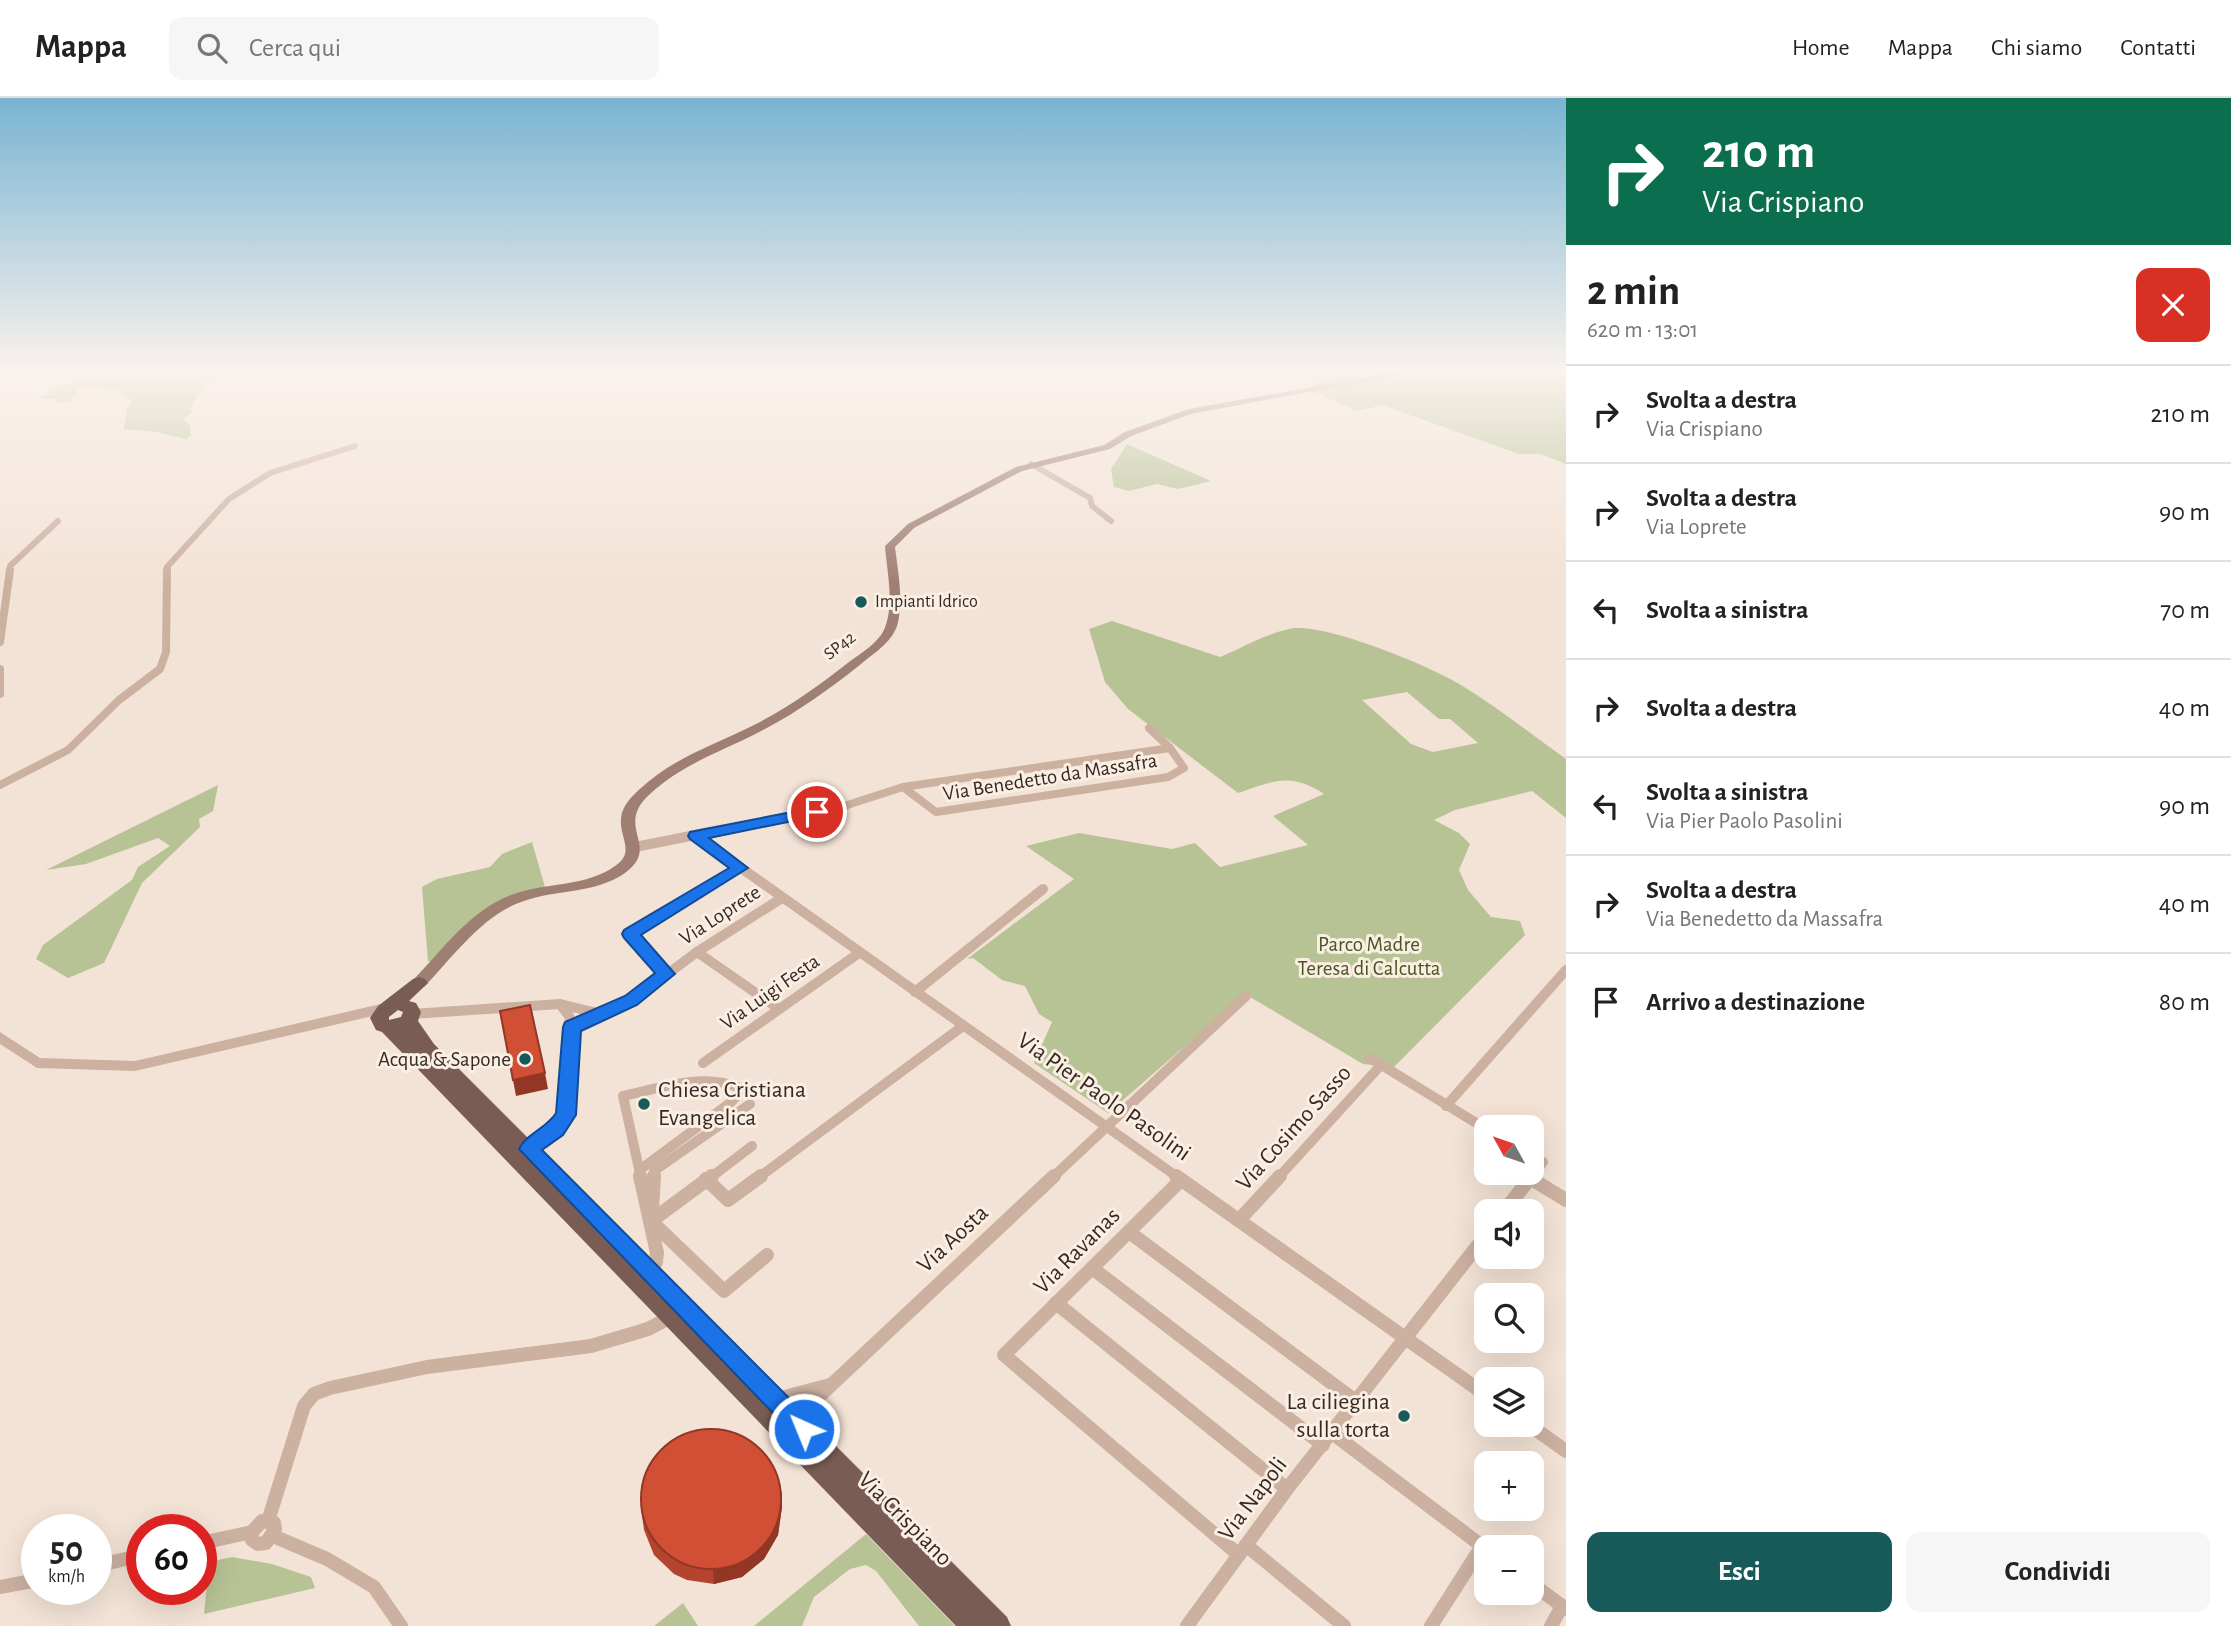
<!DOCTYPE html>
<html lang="it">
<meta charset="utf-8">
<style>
:root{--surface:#fff;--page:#f6f6f6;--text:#222;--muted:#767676;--line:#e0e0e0;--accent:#175a59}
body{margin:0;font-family:"Alegreya Sans",sans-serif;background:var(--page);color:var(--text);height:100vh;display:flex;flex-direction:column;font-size:26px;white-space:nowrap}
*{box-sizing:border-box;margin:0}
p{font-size:23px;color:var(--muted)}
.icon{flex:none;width:38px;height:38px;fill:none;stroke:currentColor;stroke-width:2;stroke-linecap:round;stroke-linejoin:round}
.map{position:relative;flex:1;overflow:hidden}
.panel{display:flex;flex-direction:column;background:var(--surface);width:665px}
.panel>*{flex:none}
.guide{background:#0b6e4f;color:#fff;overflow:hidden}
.needle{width:46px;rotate:310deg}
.tools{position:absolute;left:1474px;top:1017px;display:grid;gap:14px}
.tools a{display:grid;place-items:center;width:70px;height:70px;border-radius:14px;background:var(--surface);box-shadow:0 7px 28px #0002;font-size:35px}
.speed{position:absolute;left:21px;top:1416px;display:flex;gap:14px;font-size:35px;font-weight:700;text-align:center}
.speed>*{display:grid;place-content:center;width:91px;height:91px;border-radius:50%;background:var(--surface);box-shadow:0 7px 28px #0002;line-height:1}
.speed small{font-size:18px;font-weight:400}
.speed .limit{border:10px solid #d22;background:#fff;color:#111}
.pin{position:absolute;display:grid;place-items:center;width:60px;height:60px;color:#fff;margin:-30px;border:4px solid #fff;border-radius:50%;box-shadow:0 2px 7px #0007}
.me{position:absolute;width:77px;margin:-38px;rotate:316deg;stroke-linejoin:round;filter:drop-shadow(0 0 5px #0008)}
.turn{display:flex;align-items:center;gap:24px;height:147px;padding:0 21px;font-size:32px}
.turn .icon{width:91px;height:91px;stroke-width:2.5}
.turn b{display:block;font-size:49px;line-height:60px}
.round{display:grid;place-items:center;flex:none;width:74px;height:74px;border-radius:14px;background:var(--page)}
.head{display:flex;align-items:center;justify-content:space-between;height:119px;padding:0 21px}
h1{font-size:42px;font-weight:600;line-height:52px}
.action{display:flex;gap:14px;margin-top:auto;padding:14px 21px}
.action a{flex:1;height:80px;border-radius:14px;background:var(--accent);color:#fff;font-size:28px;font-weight:600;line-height:80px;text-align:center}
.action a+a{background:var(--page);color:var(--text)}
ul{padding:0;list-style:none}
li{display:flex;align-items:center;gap:21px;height:98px;padding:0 21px;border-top:2px solid var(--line)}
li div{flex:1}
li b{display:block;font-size:26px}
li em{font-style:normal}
header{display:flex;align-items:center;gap:42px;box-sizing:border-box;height:98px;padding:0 35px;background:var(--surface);border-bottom:2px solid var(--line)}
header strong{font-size:33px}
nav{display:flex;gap:38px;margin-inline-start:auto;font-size:24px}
.search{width:490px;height:63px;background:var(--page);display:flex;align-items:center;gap:18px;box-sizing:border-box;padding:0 24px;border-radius:14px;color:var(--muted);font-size:26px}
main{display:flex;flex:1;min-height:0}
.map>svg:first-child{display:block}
.green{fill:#b7c395;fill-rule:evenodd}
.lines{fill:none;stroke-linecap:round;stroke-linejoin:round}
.minor-far3{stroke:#ccb1a1;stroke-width:6}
.minor-far2{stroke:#ccb1a1;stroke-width:8}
.minor-far1{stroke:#ccb1a1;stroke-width:10}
.minor{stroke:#ccb1a1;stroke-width:14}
.tertiary{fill:#ccb1a1;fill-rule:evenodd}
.secondary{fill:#9f7f72;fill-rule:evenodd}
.primary{fill:#795d54;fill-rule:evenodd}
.wall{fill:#b4442e}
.shaded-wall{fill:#923725}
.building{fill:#d14f35;stroke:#923725;stroke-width:2}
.route{fill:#1a73e8;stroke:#114b97;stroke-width:2}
.poi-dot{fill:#175a59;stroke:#fbeee2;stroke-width:2.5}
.labels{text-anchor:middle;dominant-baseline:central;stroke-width:6;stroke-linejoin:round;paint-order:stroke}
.far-poi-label{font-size:18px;fill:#352925;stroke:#fbeee2;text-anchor:start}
.far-street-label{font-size:18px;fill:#352925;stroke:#fbeee2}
.street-label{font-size:21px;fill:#352925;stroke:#fbeee2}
.park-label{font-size:21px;fill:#485626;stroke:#fbeee2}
.poi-label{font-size:21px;fill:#352925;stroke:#fbeee2;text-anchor:end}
.near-poi-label{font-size:24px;fill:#352925;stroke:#fbeee2;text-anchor:start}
.near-street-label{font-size:24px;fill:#352925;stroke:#fbeee2}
</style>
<header>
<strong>Mappa</strong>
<div class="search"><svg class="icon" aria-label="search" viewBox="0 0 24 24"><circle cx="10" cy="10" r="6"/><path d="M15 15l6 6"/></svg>Cerca qui</div>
<nav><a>Home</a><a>Mappa</a><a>Chi siamo</a><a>Contatti</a></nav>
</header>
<main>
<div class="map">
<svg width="1566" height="1528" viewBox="0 0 1566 1528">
<rect width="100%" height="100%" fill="#f3e3d6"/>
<g class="green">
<path d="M48,272H246L241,276L204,286L190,311L192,314L183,321L190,328L191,338L186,341L156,334L124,331L127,310L132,304L117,291L76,290V298L71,301L72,303L57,305V301L37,300L66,286L78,283L88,275L52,277L43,273Z"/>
<path d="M1301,272H1417L1312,289L1313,285Z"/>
<path d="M1429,272H1566V366L1540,356H1519L1382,307L1357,313L1311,293Z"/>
<path d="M1127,346L1211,383L1178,391L1157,386L1129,393L1114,389L1111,371Z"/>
<path d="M1112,523L1220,559C1242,550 1266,536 1289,531C1322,523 1430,568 1461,587C1497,609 1531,636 1566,661V720L1532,693L1455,712L1434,722L1459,735L1470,746L1459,772L1468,792L1491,819L1520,823L1525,837L1394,969L1363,966L1245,896L1108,1015L1034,965L1052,924L1039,916L1025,888L1002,882L973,860L967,861L1074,781L1026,748L1079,735L1172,751L1195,745L1220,769L1308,747L1273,718L1324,696C1291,674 1272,683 1238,695L1128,611L1105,584L1089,531ZM1407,594L1439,621H1450L1478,645L1433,654L1411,646L1362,602Z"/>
<path d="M218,687L213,713L199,721L200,729L142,785L104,865L68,880L36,861L43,847L132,782L138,769L170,748L158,740L86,766L46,772Z"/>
<path d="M532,744L545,789L497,804L433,864L428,863L422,789L437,781L490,769L502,756Z"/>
<path d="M866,1436L955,1528H919L876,1473L866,1467L850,1471L814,1499L802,1528H754Z"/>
<path d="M232,1459L272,1466L311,1479L315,1490L204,1516L209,1464Z"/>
<path d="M683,1505L698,1528H654Z"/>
</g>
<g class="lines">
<g class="minor-far3">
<path d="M1304,272L1322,290"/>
<path d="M1031,366L1090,400L1092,408L1111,423"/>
<path d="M9,474L10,468L58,423"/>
<path d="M167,474V469L229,401L270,375L355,348"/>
</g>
<g class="minor-far2">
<path d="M0,544L10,472"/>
<path d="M0,571V596"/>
<path d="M1149,630L1170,650"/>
<path d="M1170,650L1184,670L1168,679L936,714L903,689Z"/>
<path d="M0,687L68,652L119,602L160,571L166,554L167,472"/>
<path d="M702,736L841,709L903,689"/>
</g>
<g class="minor-far1">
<path d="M696,738L1179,1080"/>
<path d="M635,749L711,734"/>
<path d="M697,854L779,911"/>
<path d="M666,876L630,836L740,770"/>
<path d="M915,894L1043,791"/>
<path d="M412,916L560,906L601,916"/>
<path d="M572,929L631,903L697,854L782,800"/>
<path d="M1370,960L1486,1031"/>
<path d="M703,965L859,855"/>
<path d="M1446,1008L1566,872"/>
<path d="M529,1051L556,1031L566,1017L572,929L569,918L560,906"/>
<path d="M641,1080L623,998C660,990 701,975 738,989L739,996L730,1005L641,1071"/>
<path d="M654,1080V1073L750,1006"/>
<path d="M710,1080L752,1048"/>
<path d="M758,1080L963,928"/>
<path d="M1052,1080L1246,898"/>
<path d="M1278,1080L1381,967"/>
<path d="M1531,1080L1543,1064L1531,1057"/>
</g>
<g class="minor">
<path d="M640,1078L657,1155L656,1164L648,1175"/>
<path d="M712,1078L651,1123L724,1193L767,1157"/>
<path d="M1176,1078L1486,1297"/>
<path d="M1530,1080L1566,1102"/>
<path d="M706,1081L728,1102L761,1078"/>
<path d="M1181,1082L1004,1257L1239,1457"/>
<path d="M652,1113L654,1078"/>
<path d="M1504,1113L1532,1078"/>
<path d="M1239,1122L1280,1078"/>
<path d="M1129,1134L1357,1304"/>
<path d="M1092,1170L1323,1347"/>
<path d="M1056,1205L1287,1391"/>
<path d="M777,1301L830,1287"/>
<path d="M1528,1326L1566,1353"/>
<path d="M804,1330L811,1306L1054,1078"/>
<path d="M1332,1335L1486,1451"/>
<path d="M262,1423L274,1425L275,1431L266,1445L258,1446L252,1442V1434Z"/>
<path d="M268,1423L304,1308L314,1296L330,1290L427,1269L591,1248L648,1231L671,1219"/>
<path d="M273,1438L327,1461L374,1489L401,1528"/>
<path d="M201,1445L252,1434"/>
<path d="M1246,1447L1344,1528"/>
<path d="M96,1468L142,1457"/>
<path d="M1531,1485L1566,1511"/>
<path d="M0,1489L37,1482"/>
<path d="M1187,1528L1287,1391L1486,1137"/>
<path d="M1431,1528L1482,1448"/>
<path d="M1551,1528L1562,1508"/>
</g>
<path class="tertiary" d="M385,905L390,906L392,910L390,914L135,973L37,970L0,946V934L40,960L135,963Z"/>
<path class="secondary" d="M1409,272H1426L1191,316L1131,338L1110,351L1022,373L914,430L895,449C898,474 904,503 897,528C891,545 874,555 861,566C831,590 799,613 765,631C724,653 685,664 650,696C613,729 662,748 625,775C595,796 557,791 524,803C483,816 453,859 424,889H414L411,885L414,881C443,851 472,810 514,796C547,784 586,789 615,768C636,754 619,740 621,720C622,708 632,698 641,690C676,658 715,647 756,626C789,609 820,587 849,564C860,556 878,545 884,532C895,506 887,475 885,448L908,426L1016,369L1104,347L1125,334L1189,311Z"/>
<path class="primary" d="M419,879L425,881L428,885L409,903L416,905L421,914L418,923L434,946L1007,1519L1011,1528H956L382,934L376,932L370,920L378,908L413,881ZM398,912L403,914L401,919L389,922V919Z"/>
</g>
<path class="wall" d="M782,1394V1409L778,1437L764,1461L742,1479L714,1486L687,1482L674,1476L654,1457L644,1432L642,1417Z"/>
<g class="shaded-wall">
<path d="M545,975L548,991L516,998L513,982Z"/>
<path d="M782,1394V1409L778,1437L764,1461L742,1479L714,1486L713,1471Z"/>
</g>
<g class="building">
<path d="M530,907L545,975L513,982L500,913Z"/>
<circle cx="711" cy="1401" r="70"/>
</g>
<linearGradient id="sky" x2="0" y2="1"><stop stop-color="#79b4d2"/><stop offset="0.56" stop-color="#faf2ed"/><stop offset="1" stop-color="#faf2ed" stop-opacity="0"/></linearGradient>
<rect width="1566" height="486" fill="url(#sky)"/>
<path class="route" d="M817,709L824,714L822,717L709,740L748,770L641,837L675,876L637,907L581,933L576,1017L563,1037L542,1052L812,1323L816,1331L812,1339L804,1342L796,1339L519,1051C526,1036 547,1030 556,1015L563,929L565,924L625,898L655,875L624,840L622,836L624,832L729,770L690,741L688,738L690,734Z"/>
<g class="poi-dot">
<circle cx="861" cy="504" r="7"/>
<circle cx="525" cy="961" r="7"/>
<circle cx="644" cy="1006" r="7"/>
<circle cx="1404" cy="1318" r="7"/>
</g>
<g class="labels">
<g class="far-poi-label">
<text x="875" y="504">Impianti Idrico</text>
</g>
<g class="far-street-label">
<text transform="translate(840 548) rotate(-37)">SP42</text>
</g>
<g class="street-label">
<text transform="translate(1050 679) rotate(-9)">Via Benedetto da Massafra</text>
<text transform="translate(720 817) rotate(-33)">Via Loprete</text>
<text transform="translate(770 894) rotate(-35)">Via Luigi Festa</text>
</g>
<g class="park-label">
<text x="1369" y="846">Parco Madre<tspan x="1369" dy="24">Teresa di Calcutta</tspan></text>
</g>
<g class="poi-label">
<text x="511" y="961">Acqua &amp; Sapone</text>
</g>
<g class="near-poi-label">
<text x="658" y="992">Chiesa Cristiana<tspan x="658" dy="28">Evangelica</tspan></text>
<text x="1390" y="1304" text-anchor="end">La ciliegina<tspan x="1390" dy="28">sulla torta</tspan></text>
</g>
<g class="near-street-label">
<text transform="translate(1104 999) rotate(35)">Via Pier Paolo Pasolini</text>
<text transform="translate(1294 1030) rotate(-48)">Via Cosimo Sasso</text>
<text transform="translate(953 1141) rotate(-43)">Via Aosta</text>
<text transform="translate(1077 1153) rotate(-45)">Via Ravanas</text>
<text transform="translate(1253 1401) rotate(-53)">Via Napoli</text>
<text transform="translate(905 1421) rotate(45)">Via Crispiano</text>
</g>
</g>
</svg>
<div class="tools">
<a><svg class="needle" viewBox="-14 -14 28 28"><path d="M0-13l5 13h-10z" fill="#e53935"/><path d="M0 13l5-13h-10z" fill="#767676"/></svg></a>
<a><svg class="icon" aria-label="sound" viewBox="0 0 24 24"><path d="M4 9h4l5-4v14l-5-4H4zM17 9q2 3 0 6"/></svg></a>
<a><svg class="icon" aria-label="search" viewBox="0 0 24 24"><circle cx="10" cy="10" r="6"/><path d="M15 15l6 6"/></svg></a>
<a><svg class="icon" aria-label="layers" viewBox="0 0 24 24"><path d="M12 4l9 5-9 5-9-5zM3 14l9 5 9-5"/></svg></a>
<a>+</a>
<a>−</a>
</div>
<div class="speed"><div>50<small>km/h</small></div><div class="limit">60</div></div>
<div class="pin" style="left:817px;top:714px;background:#d93025"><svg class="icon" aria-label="arrive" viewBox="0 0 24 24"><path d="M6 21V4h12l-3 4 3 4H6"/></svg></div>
<svg class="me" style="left:804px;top:1331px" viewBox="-20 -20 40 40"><circle r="17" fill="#1a73e8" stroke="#fff" stroke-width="3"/><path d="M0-11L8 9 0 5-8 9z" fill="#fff"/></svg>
</div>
<section class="panel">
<div class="guide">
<div class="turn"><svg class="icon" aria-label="right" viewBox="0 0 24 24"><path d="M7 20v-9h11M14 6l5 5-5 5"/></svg><div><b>210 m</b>Via Crispiano</div></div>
</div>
<div class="head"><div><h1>2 min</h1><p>620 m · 13:01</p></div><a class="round" style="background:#d93025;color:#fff"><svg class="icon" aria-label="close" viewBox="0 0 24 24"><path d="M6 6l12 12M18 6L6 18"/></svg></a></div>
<ul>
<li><svg class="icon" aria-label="right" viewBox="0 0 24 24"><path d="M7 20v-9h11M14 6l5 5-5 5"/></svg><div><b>Svolta a destra</b><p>Via Crispiano</p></div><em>210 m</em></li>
<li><svg class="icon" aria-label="right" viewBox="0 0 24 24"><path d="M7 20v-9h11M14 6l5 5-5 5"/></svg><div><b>Svolta a destra</b><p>Via Loprete</p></div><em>90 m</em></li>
<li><svg class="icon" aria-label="left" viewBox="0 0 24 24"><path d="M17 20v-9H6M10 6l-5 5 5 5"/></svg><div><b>Svolta a sinistra</b></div><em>70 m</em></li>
<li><svg class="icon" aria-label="right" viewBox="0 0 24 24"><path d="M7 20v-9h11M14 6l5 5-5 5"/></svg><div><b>Svolta a destra</b></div><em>40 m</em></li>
<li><svg class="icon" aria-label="left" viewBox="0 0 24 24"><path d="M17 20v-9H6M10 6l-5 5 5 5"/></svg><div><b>Svolta a sinistra</b><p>Via Pier Paolo Pasolini</p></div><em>90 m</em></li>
<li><svg class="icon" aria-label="right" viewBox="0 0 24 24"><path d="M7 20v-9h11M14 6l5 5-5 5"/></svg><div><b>Svolta a destra</b><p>Via Benedetto da Massafra</p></div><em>40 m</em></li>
<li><svg class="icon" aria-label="arrive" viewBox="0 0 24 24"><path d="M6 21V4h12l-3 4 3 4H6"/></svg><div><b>Arrivo a destinazione</b></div><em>80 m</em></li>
</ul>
<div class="action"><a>Esci</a><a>Condividi</a></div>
</section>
</main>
